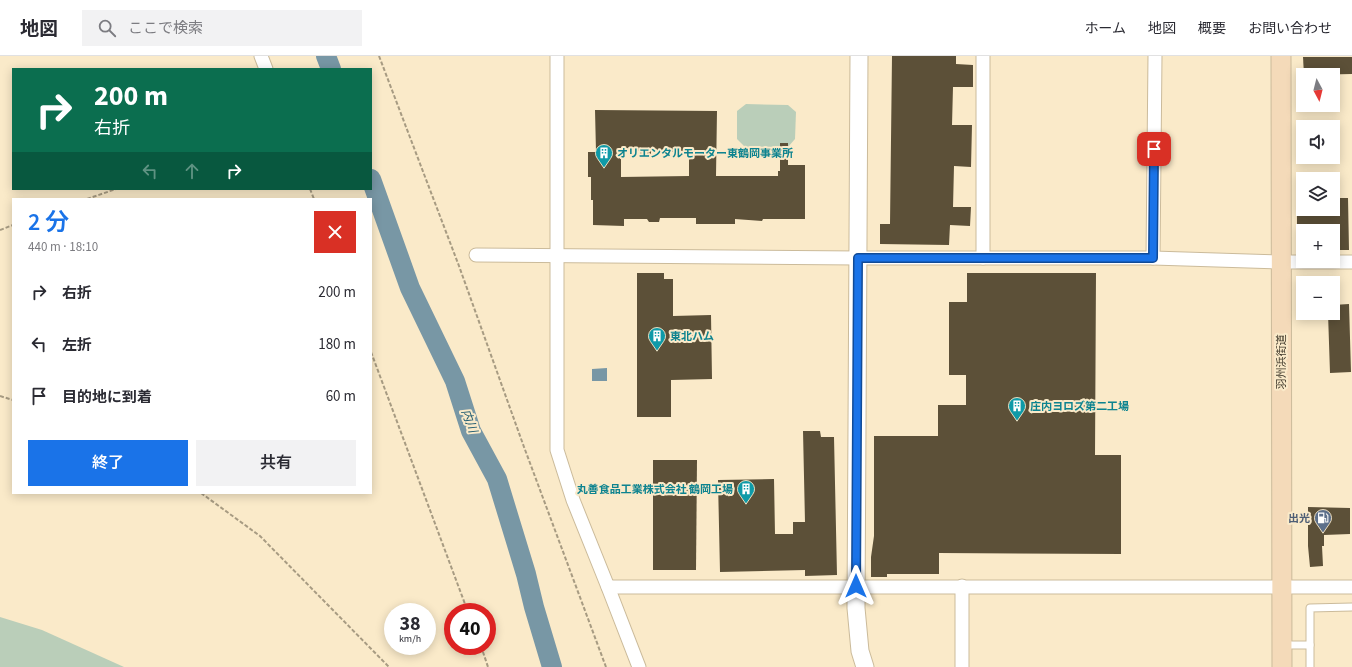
<!DOCTYPE html>
<html lang="ja">
<meta charset="utf-8">
<style>
:root{--surface:#fff;--page:#f2f2f3;--text:#2b2b33;--muted:#7c7c81;--line:#e1e1e2;--accent:#1a73e8}
body{margin:0;font-family:"Source Sans 3","Noto Sans JP",sans-serif;background:var(--page);color:var(--text);height:100vh;display:flex;flex-direction:column;font-size:15px;white-space:nowrap}
*{box-sizing:border-box;margin:0}
p{font-size:13px;color:var(--muted)}
.icon{flex:none;width:22px;height:22px;fill:none;stroke:currentColor;stroke-width:2;stroke-linecap:round;stroke-linejoin:round}
.map{position:relative;flex:1;overflow:hidden}
.details{position:absolute;left:12px;top:142px;width:360px;height:296px;display:flex;flex-direction:column;background:var(--surface);border-radius:0px;box-shadow:0 2px 10px #0003}
.details>*{flex:none}
.top-card{position:absolute;left:12px;top:12px;width:360px;height:122px;border-radius:0px;box-shadow:0 2px 10px #0003;background:#0b6e4f;color:#fff;overflow:hidden}
.needle{width:26px;rotate:173deg}
.buttons{position:absolute;left:1296px;top:12px;display:grid;gap:8px}
.buttons a{display:grid;place-items:center;width:44px;height:44px;border-radius:0px;background:var(--surface);box-shadow:0 2px 10px #0003;font-size:20px}
.speed{position:absolute;left:384px;top:547px;display:flex;gap:8px;font-size:20px;font-weight:700;text-align:center}
.speed>*{display:grid;place-content:center;width:52px;height:52px;border-radius:50%;background:var(--surface);box-shadow:0 2px 10px #0003;line-height:1}
.speed small{font-size:10px;font-weight:400}
.speed .limit{border:6px solid #d22;background:#fff;color:#111}
.pin{position:absolute;display:grid;place-items:center;width:34px;height:34px;color:#fff;margin:-17px;border-radius:8px;box-shadow:0 2px 6px #0006}
.me{position:absolute;width:44px;margin:-22px;rotate:0deg;stroke-linejoin:round;filter:drop-shadow(0 0 3px #0008)}
.turn{display:flex;align-items:center;gap:14px;height:84px;padding:0 16px;font-size:18px}
.turn .icon{width:52px;height:52px;stroke-width:2.5}
.turn b{display:block;font-size:28px;line-height:34px}
.lanes{display:flex;align-items:center;height:38px;padding:0 16px;background:#0003;justify-content:center;gap:20px;direction:ltr}
.lanes .off{opacity:.35}
.round{display:grid;place-items:center;flex:none;width:42px;height:42px;border-radius:0px;background:var(--page)}
.head{display:flex;align-items:center;justify-content:space-between;height:68px;padding:0 16px}
h1{font-size:24px;font-weight:600;line-height:30px;color:var(--accent)}
.cta{display:flex;gap:8px;margin-top:auto;padding:8px 16px}
.cta a{flex:1;height:46px;border-radius:0px;background:var(--accent);color:#fff;font-size:16px;font-weight:600;line-height:46px;text-align:center}
.cta a+a{background:var(--page);color:var(--text)}
ul{padding:0;list-style:none}
li{display:flex;align-items:center;gap:12px;height:52px;padding:0 16px}
li div{flex:1}
li b{display:block;font-size:15px}
li em{font-style:normal}
header{display:flex;align-items:center;gap:24px;box-sizing:border-box;height:56px;padding:0 20px;background:var(--surface);border-bottom:1px solid var(--line)}
header strong{font-size:19px}
nav{display:flex;gap:22px;margin-inline-start:auto;font-size:14px}
.search{width:280px;height:36px;background:var(--page);display:flex;align-items:center;gap:10px;box-sizing:border-box;padding:0 14px;border-radius:0px;color:var(--muted);font-size:15px}
.map>svg:first-child{display:block}
.green{fill:#baceb9}
.water{fill:#7897a5}
.lines{fill:none;stroke-linecap:round;stroke-linejoin:round}
.river{stroke:#7897a5;stroke-width:20}
.building{fill:#5c5038;fill-rule:evenodd}
.service-casing{stroke:#cbbb9b;stroke-width:9}
.minor-casing{stroke:#cbbb9b;stroke-width:15}
.tertiary-casing{stroke:#cbbb9b;stroke-width:19}
.secondary-casing{stroke:#cbbb9b;stroke-width:21}
.path{stroke:#a79b82;stroke-width:2;stroke-dasharray:4 2;stroke-linecap:butt}
.service{stroke:#fff;stroke-width:7}
.minor{stroke:#fff;stroke-width:13}
.tertiary{stroke:#fff;stroke-width:17}
.secondary{stroke:#f4dab9;stroke-width:19}
.route-casing{stroke:#114b97;stroke-width:10}
.route{stroke:#1a73e8;stroke-width:7}
.labels{text-anchor:middle;dominant-baseline:central;stroke-width:4;stroke-linejoin:round;paint-order:stroke}
.culture-label{font-size:11px;font-weight:bold;fill:#0d838f;stroke:#faeac9;text-anchor:start}
.street-label{font-size:11px;fill:#3f382b;stroke:#faeac9}
.service-label{font-size:11px;font-weight:bold;fill:#4e5e75;stroke:#faeac9;text-anchor:end}
.water-label{font-size:12px;font-style:italic;fill:#1d596f;stroke:#faeac9}
</style>
<header>
<strong>地図</strong>
<div class="search"><svg class="icon" aria-label="search" viewBox="0 0 24 24"><circle cx="10" cy="10" r="6"/><path d="M15 15l6 6"/></svg>ここで検索</div>
<nav><a>ホーム</a><a>地図</a><a>概要</a><a>お問い合わせ</a></nav>
</header>
<div class="map">
<svg width="1352" height="611" viewBox="0 0 1352 611">
<rect width="100%" height="100%" fill="#faeac9"/>
<g class="green">
<path d="M746,48L788,49L796,56L795,83L788,91H745L737,83V55Z"/>
<path d="M0,561L42,574L124,611H0Z"/>
</g>
<path class="water" d="M607,312V325H592V313Z"/>
<g class="lines">
<g class="river">
<path d="M326,0L331,13"/>
<path d="M371,123L410,232L455,325L471,375L497,423L526,518L534,551L552,611"/>
</g>
</g>
<g class="building">
<path d="M892,0H956V8L973,9V31H953L952,69H972L971,111L954,110L953,151H971L970,170L950,169L949,189L880,188V168H890Z"/>
<path d="M1303,1H1352V18L1304,19Z"/>
<path d="M595,54L717,55L716,120H778V115H780V87H788V109H805V163H763L762,165L735,163V168H696V162H660L659,166H649L647,163H624V170L593,169V144H591V121H588V96H596ZM621,95H640V100H651V96H689V120L621,121Z"/>
<path d="M1333,142H1348L1349,194H1333V175H1297V153H1333Z"/>
<path d="M637,217H664V223H673V260L711,259L712,323L671,324V361H637Z"/>
<path d="M967,217H1096L1095,399H1121V498L939,497V518H887V521H871V501L874,480V380H938V349H966V319H949V246H967Z"/>
<path d="M1349,248L1351,316L1330,317L1328,257H1333V249Z"/>
<path d="M803,375H820L821,381H834L837,519L805,520V514L720,516L718,424L774,423L775,478H793V466H805Z"/>
<path d="M653,404H697L696,514H653Z"/>
<path d="M1308,451L1350,452V478L1324,479V490H1322L1323,510L1310,511L1308,490Z"/>
</g>
<g class="lines">
<defs>
<g id="service">
<path d="M1282,589H1310"/>
<path d="M1310,611V552L1352,551"/>
</g>
<g id="minor">
<path d="M261,0L266,13"/>
<path d="M557,0V394L573,444L608,531L639,611"/>
<path d="M476,199L858,202H1153L1281,206H1352"/>
<path d="M983,202V0"/>
<path d="M1153,202L1155,0"/>
<path d="M962,530V611"/>
<path d="M608,531H1352"/>
</g>
<path id="tertiary" d="M859,0L856,552L860,595L865,611"/>
<path id="secondary" d="M1281,0L1282,611"/>
</defs>
<use href="#service" class="service-casing"/>
<use href="#minor" class="minor-casing"/>
<use href="#tertiary" class="tertiary-casing"/>
<use href="#secondary" class="secondary-casing"/>
<g class="path">
<path d="M379,0L459,210L524,391L606,611"/>
<path d="M310,133L314,143"/>
<path d="M87,143L116,133"/>
<path d="M0,174L13,169"/>
<path d="M371,296L468,556"/>
<path d="M0,340L13,344"/>
<path d="M201,437L260,480L389,611"/>
<path d="M481,590L488,611"/>
</g>
<use href="#service" class="service"/>
<use href="#minor" class="minor"/>
<use href="#tertiary" class="tertiary"/>
<use href="#secondary" class="secondary"/>
</g>
<g class="lines">
<defs>
<path id="route" d="M856,530L858,202H1153L1154,93"/>
</defs>
<use href="#route" class="route-casing"/>
<use href="#route" class="route"/>
</g>
<defs>
<symbol id="building-pin" viewBox="-11 -11 22 30"><path d="M0 17L-7.5 6A9.5 9.5 0 1 1 7.5 6Z" fill="#0f9aa8" stroke="#faeac9"/><path d="M-4-6H4V6H1V3H-1V6H-4ZM-2.5-4.3h1.7v1.8h-1.7ZM.8-4.3h1.7v1.8H.8ZM-2.5-1h1.7V.8h-1.7ZM.8-1h1.7V.8H.8Z" fill="#fff"/></symbol>
<symbol id="fuel-pin" viewBox="-11 -11 22 30"><path d="M0 17L-7.5 6A9.5 9.5 0 1 1 7.5 6Z" fill="#5c6f8a" stroke="#faeac9"/><path d="M-5.5-6h7V0h2V4h1.3V-2.5L3-4.5l.8-.8L6-3V5H2.5V1h-1V6h-7ZM-4.2-4.7v3.2H.2V-4.7Z" fill="#fff"/></symbol>
</defs>
<g fill-rule="evenodd">
<use href="#building-pin" x="594" y="87" width="20" height="27"/>
<use href="#building-pin" x="647" y="270" width="20" height="27"/>
<use href="#building-pin" x="1007" y="340" width="20" height="27"/>
<use href="#building-pin" x="736" y="423" width="20" height="27"/>
<use href="#fuel-pin" x="1313" y="452" width="20" height="27"/>
</g>
<g class="labels">
<g class="culture-label">
<text x="617" y="97">オリエンタルモーター東鶴岡事業所</text>
<text x="670" y="280">東北ハム</text>
<text x="1030" y="350">庄内ヨロズ第二工場</text>
<text x="733" y="433" text-anchor="end">丸善食品工業株式会社 鶴岡工場</text>
</g>
<g class="street-label">
<text transform="translate(1281 306) rotate(-90)">羽州浜街道</text>
</g>
<g class="service-label">
<text x="1310" y="462">出光</text>
</g>
<g class="water-label">
<text transform="translate(469 365) rotate(70)">内川</text>
</g>
</g>
</svg>
<div class="buttons">
<a><svg class="needle" viewBox="-14 -14 28 28"><path d="M0-13l5 13h-10z" fill="#e53935"/><path d="M0 13l5-13h-10z" fill="#7c7c81"/></svg></a>
<a><svg class="icon" aria-label="sound" viewBox="0 0 24 24"><path d="M4 9h4l5-4v14l-5-4H4zM17 9q2 3 0 6"/></svg></a>
<a><svg class="icon" aria-label="layers" viewBox="0 0 24 24"><path d="M12 4l9 5-9 5-9-5zM3 14l9 5 9-5"/></svg></a>
<a>+</a>
<a>−</a>
</div>
<div class="speed"><div>38<small>km/h</small></div><div class="limit">40</div></div>
<div class="pin" style="left:1154px;top:93px;background:#d93025"><svg class="icon" aria-label="arrive" viewBox="0 0 24 24"><path d="M6 21V4h12l-3 4 3 4H6"/></svg></div>
<svg class="me" style="left:856px;top:530px" viewBox="-20 -20 40 40"><path d="M0-17L14 15 0 8-14 15z" fill="#1a73e8" stroke="#fff" stroke-width="4"/></svg>
<div class="top-card">
<div class="turn"><svg class="icon" aria-label="right" viewBox="0 0 24 24"><path d="M7 20v-9h11M14 6l5 5-5 5"/></svg><div><b>200 m</b>右折</div></div>
<div class="lanes"><svg class="icon off" aria-label="left" viewBox="0 0 24 24"><path d="M17 20v-9H6M10 6l-5 5 5 5"/></svg><svg class="icon off" aria-label="ahead" viewBox="0 0 24 24"><path d="M12 20V5M6 11l6-6 6 6"/></svg><svg class="icon" aria-label="right" viewBox="0 0 24 24"><path d="M7 20v-9h11M14 6l5 5-5 5"/></svg></div>
</div>
<section class="details">
<div class="head"><div><h1>2 分</h1><p>440 m · 18:10</p></div><a class="round" style="background:#d93025;color:#fff"><svg class="icon" aria-label="close" viewBox="0 0 24 24"><path d="M6 6l12 12M18 6L6 18"/></svg></a></div>
<ul>
<li><svg class="icon" aria-label="right" viewBox="0 0 24 24"><path d="M7 20v-9h11M14 6l5 5-5 5"/></svg><div><b>右折</b></div><em>200 m</em></li>
<li><svg class="icon" aria-label="left" viewBox="0 0 24 24"><path d="M17 20v-9H6M10 6l-5 5 5 5"/></svg><div><b>左折</b></div><em>180 m</em></li>
<li><svg class="icon" aria-label="arrive" viewBox="0 0 24 24"><path d="M6 21V4h12l-3 4 3 4H6"/></svg><div><b>目的地に到着</b></div><em>60 m</em></li>
</ul>
<div class="cta"><a>終了</a><a>共有</a></div>
</section>
</div>
